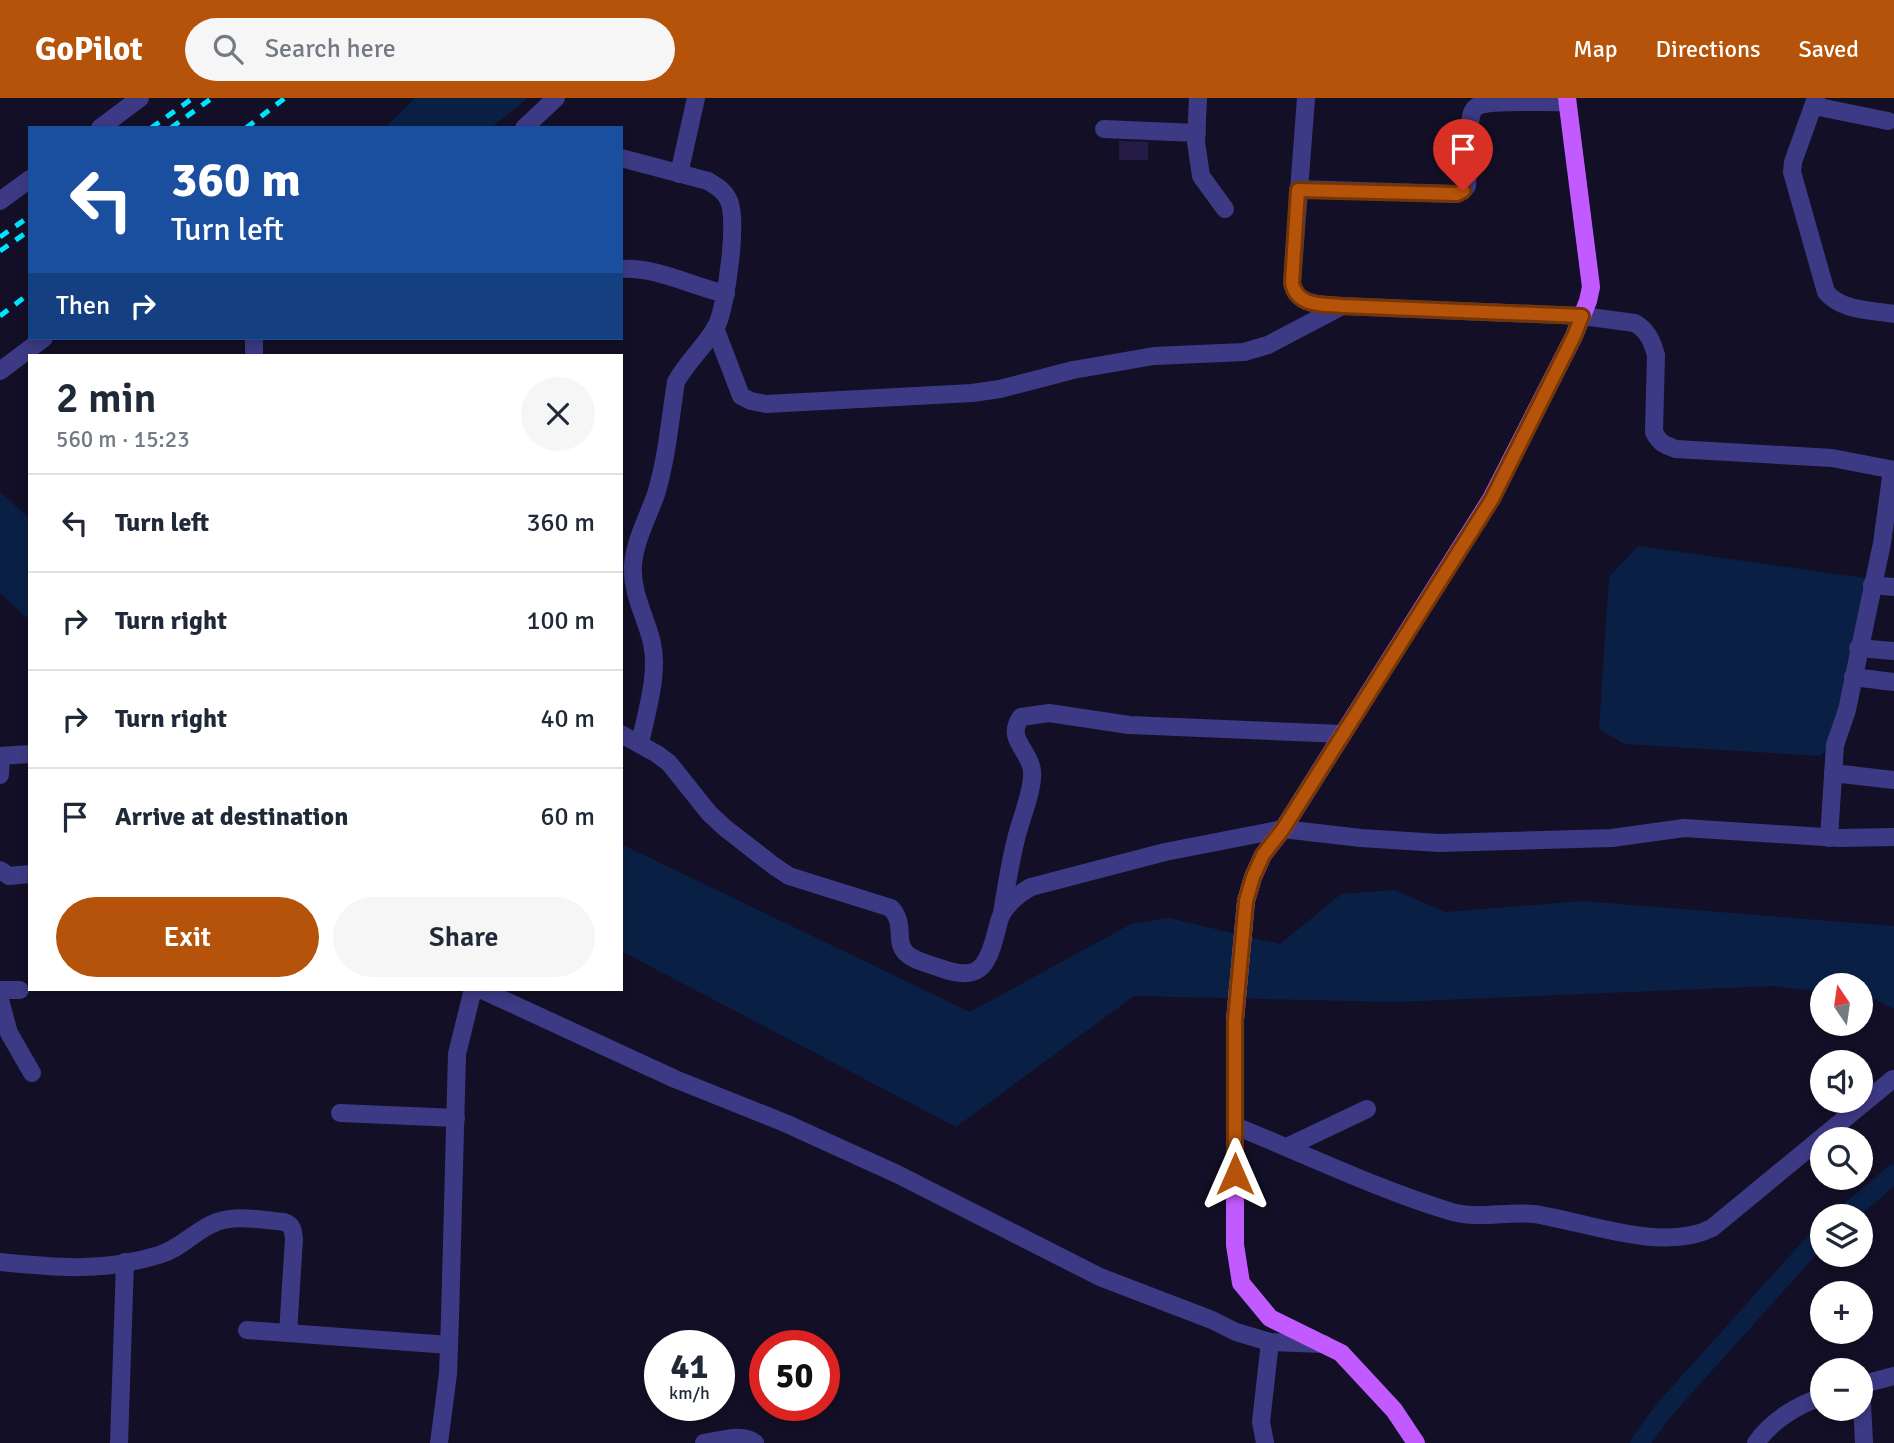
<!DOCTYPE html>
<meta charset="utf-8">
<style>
:root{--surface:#fff;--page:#f6f6f7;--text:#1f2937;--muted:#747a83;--line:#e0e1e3;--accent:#b45309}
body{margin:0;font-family:Signika,sans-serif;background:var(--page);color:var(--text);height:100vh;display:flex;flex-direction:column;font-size:26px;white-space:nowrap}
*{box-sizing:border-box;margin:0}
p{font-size:23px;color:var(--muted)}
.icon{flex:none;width:38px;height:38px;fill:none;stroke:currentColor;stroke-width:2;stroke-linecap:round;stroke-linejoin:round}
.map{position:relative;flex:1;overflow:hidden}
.drawer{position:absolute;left:28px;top:256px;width:595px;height:637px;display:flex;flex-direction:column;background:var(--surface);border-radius:0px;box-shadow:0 4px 10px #0003}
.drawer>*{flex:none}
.guide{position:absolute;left:28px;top:28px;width:595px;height:214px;border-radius:0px;box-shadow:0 4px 10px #0003;background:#1a4fa0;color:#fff;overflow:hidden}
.needle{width:46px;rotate:347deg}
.tools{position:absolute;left:1810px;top:875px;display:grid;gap:14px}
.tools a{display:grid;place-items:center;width:63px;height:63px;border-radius:50%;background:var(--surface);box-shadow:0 4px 10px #0003;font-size:35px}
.speed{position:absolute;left:644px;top:1232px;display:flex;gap:14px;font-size:35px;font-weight:700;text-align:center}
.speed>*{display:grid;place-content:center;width:91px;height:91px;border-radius:50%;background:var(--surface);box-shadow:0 4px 10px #0003;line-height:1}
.speed small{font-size:18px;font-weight:400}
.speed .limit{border:10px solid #d22;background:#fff;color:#111}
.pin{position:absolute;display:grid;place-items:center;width:60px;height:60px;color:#fff;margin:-72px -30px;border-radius:50% 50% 50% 0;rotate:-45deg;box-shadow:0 0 7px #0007}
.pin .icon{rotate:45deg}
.me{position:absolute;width:77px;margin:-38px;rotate:0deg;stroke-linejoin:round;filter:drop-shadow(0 0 5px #0008)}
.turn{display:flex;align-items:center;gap:24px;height:147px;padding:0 28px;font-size:32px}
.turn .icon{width:91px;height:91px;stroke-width:2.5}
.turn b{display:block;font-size:49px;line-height:60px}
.then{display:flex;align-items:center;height:66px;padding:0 28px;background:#0003;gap:14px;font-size:26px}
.round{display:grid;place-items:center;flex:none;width:74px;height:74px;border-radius:37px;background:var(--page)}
.summary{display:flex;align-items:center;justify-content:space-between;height:119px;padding:0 28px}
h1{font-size:42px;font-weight:600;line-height:52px}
.cta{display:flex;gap:14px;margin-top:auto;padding:14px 28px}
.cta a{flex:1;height:80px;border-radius:42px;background:var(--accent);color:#fff;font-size:28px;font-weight:600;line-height:80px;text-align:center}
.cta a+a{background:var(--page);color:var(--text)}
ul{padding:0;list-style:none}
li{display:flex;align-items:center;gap:21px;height:98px;padding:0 28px;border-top:2px solid var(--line)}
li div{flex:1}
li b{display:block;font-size:26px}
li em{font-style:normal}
header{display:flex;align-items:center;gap:42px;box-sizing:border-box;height:98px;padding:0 35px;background:var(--accent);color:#fff}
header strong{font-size:33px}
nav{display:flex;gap:38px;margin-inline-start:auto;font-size:24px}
.search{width:490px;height:63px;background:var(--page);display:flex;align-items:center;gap:18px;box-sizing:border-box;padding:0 24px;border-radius:38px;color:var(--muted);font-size:26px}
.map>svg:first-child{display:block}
.water{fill:#0a1f44}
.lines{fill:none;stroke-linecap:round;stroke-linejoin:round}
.canal{stroke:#0a1f44;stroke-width:19}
.building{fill:#241b47}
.minor{stroke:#3d3a85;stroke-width:18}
.major{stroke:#c25bff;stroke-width:18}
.rail{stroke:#00e5ff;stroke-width:5;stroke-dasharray:10 9;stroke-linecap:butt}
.route-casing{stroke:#753606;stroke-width:18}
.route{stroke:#b45309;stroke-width:12}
</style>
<header>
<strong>GoPilot</strong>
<div class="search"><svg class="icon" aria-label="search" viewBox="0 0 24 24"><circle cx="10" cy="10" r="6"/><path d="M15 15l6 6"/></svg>Search here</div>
<nav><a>Map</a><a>Directions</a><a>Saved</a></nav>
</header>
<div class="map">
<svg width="1894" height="1345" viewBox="0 0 1894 1345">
<rect width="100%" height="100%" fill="#130f26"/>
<g class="water">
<path d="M415,0H528L491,30H385Z"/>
<path d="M0,394L30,421V523L0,495Z"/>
<path d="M1638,448L1872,481L1852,627L1820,658L1624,646L1599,631L1609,479Z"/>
<path d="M621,746L970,914L1131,826L1169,820L1280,846L1341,796L1395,792L1445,814L1582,803L1894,828V911L1874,901L1860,899V887H1822V894L1775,888L1395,904L1134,898L956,1029L621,853Z"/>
</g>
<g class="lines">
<g class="canal">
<path d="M1844,1118L1894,1076"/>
<path d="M1640,1345L1663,1313L1822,1136"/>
</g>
</g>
<path class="building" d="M1119,43L1148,44V62H1119Z"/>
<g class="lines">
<g class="minor">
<path d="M1198,0L1196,44L1201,78L1225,111"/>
<path d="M1306,0L1292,185C1297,209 1322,206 1342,208L1582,218L1635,225C1648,233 1652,243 1656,257L1654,334C1659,345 1665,347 1676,351L1832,360L1894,372"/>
<path d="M1816,0L1793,64L1792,74L1826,194C1841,213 1872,212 1894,216"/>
<path d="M1814,8L1888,23"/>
<path d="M100,30L140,0"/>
<path d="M524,30L556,0"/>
<path d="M1104,31L1197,35"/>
<path d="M621,60L708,83C716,88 724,92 728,101C739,119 726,208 717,227C706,248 687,263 676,284C670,321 667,360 656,396C648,419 635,442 633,467C631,495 646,519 652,545C659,577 646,615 640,646"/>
<path d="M679,76L696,0"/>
<path d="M1298,91L1457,96L1463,93L1467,88L1470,25C1471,19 1471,13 1476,9C1487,1 1551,5 1567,4"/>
<path d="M0,103L30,81"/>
<path d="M621,171C658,169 691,188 726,196"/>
<path d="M715,230L741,298L751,303L766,306L972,295L1000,291L1073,272L1154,258L1244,254L1268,247L1342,208"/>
<path d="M254,240V257"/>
<path d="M0,273L44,240"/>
<path d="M1872,487L1894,489"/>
<path d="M1858,550L1894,553"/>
<path d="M1853,579L1894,584"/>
<path d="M621,636L657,656L669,665L709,715L725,730L774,768L789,778L891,810C906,826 894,843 906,855C914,863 929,866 940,870C978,884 987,870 996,835C998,828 999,820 1003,814C1010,803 1020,795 1031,789L1165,754L1283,731L1361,740L1439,745L1612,740L1684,730L1839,740L1894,739"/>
<path d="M0,658L30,656"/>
<path d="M1833,675L1894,682"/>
<path d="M0,677L1,659"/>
<path d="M1829,740L1835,647L1847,612L1882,445L1892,372"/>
<path d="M0,772L9,778L30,776"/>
<path d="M1002,815C1006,790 1010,765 1016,741C1020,723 1034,691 1032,673C1030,652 1005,641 1021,619L1049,615L1129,627L1343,636"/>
<path d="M480,891L675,981L785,1025L897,1076L1100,1179L1212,1222L1236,1234L1270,1244L1324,1246"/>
<path d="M0,892H20"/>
<path d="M0,902L9,935L32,975"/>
<path d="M340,1015L456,1020"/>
<path d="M1235,1028C1305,1056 1377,1091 1449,1113C1477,1122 1505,1113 1534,1116C1587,1124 1662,1155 1712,1130L1893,981"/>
<path d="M1287,1049L1367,1011"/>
<path d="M0,1164C58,1170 103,1174 159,1157C179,1151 192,1136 210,1127C232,1115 260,1122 284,1124C293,1127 293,1132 294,1141L288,1235"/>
<path d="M247,1232L449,1247"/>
<path d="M1861,1286L1864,1345"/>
<path d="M1860,1287L1894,1278"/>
<path d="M119,1345L125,1164"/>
<path d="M439,1345L448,1276L450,1220L457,956L473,891"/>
<path d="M704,1345C719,1343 743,1334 755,1345"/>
<path d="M1265,1345L1261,1324L1270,1244"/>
<path d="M1756,1345C1771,1323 1797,1307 1822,1299"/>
</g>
<path class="major" d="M1416,1345L1394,1312L1341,1255L1270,1220L1241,1185L1235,1147V922L1246,803L1253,779L1263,757L1283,731L1491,401L1574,238L1588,203L1591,189L1567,0"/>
<g class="rail">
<path d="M151,30L193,0"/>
<path d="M171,30L212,0"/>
<path d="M246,30L285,0"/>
<path d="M0,139L30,118"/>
<path d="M0,153L30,132"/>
<path d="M0,218L30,195"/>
</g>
</g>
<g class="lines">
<defs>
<path id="route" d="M1235,1076V922L1246,803L1253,779L1263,757L1283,731L1492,401L1574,238L1582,218L1342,208C1322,206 1297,209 1292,185L1298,92L1457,96L1463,93"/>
</defs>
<use href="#route" class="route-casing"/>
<use href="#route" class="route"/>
</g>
</svg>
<div class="tools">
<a><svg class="needle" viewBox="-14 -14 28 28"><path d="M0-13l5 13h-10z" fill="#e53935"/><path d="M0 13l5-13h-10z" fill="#747a83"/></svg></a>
<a><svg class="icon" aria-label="sound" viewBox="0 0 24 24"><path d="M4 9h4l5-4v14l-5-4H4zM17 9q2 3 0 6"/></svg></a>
<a><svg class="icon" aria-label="search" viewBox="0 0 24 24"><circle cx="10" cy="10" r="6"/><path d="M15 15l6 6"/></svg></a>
<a><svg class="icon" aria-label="layers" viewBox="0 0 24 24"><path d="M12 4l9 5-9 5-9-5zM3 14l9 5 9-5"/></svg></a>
<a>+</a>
<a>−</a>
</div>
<div class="speed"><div>41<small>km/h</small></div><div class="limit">50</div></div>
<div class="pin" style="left:1463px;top:93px;background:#d93025"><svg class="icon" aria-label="arrive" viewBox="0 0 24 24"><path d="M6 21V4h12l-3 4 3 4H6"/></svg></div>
<svg class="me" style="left:1235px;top:1076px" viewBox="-20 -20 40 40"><path d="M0-17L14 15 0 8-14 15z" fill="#b45309" stroke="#fff" stroke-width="4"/></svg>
<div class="guide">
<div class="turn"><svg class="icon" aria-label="left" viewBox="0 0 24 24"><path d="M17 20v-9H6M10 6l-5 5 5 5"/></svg><div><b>360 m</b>Turn left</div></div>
<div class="then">Then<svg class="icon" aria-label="right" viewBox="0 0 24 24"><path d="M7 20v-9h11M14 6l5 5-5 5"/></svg></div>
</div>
<section class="drawer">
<div class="summary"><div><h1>2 min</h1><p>560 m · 15:23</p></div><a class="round"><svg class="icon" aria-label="close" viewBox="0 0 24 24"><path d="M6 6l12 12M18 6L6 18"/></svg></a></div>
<ul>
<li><svg class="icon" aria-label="left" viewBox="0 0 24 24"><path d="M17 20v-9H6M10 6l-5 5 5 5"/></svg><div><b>Turn left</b></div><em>360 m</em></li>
<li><svg class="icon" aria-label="right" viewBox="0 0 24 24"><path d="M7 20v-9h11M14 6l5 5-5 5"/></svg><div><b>Turn right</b></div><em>100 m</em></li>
<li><svg class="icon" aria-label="right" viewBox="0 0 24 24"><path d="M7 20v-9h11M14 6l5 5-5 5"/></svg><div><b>Turn right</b></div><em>40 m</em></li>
<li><svg class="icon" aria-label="arrive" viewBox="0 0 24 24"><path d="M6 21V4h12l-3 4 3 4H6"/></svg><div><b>Arrive at destination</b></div><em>60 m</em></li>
</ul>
<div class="cta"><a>Exit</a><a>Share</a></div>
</section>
</div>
